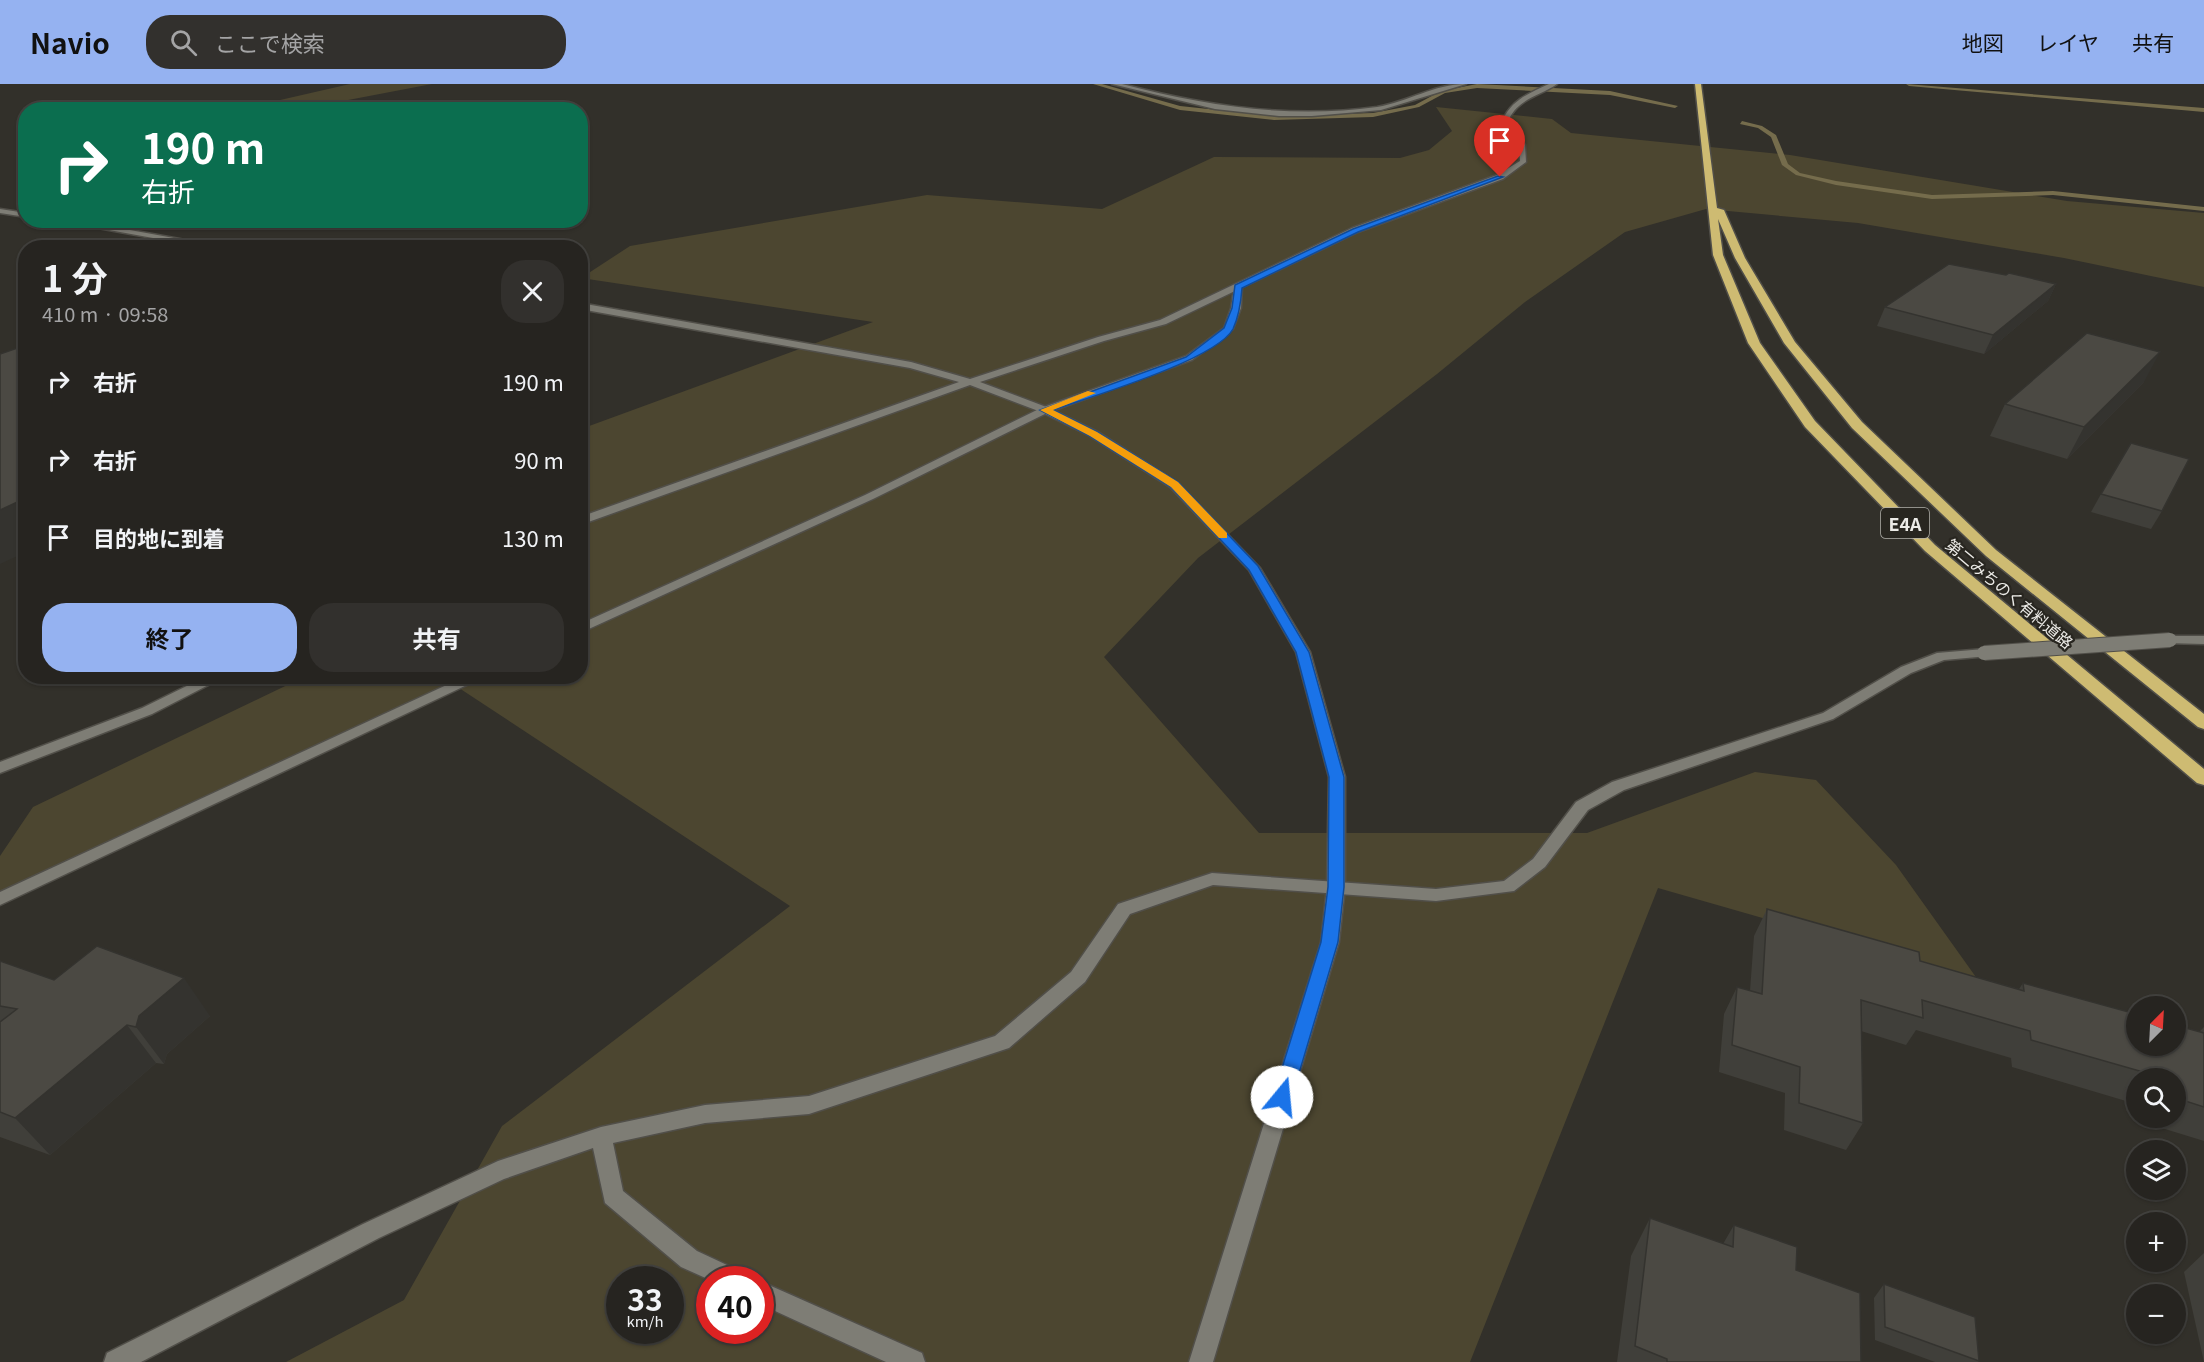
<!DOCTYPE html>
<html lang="ja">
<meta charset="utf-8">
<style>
:root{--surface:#262420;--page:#32302d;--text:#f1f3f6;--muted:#a4a4a5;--line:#42413e;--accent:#95b2f1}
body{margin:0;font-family:Georgia,"Noto Sans JP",serif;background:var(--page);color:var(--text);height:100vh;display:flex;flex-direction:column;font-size:22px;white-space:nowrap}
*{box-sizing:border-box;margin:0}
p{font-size:20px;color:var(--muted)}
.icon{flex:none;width:33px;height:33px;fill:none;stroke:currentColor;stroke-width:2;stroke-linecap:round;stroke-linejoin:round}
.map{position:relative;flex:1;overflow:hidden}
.sheet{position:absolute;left:18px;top:156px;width:570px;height:444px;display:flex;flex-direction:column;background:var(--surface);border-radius:24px;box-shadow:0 2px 4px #0004,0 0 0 2px var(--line)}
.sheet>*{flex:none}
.top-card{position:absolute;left:18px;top:18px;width:570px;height:126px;border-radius:24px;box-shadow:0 2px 4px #0004,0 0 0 2px var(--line);background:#0b6e4f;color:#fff;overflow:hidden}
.needle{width:39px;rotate:24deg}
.tools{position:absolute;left:2126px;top:912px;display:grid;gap:12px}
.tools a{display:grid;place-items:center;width:60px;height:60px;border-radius:50%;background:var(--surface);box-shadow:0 2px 4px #0004,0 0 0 2px var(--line);font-size:30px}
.speed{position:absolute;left:606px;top:1182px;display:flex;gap:12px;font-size:30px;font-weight:700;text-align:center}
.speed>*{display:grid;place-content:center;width:78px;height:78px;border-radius:50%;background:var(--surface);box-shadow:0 2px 4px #0004,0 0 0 2px var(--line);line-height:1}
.speed small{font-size:15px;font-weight:400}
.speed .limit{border:9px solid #d22;background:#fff;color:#111}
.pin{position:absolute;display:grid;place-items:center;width:51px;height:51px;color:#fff;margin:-62px -26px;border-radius:50% 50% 50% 0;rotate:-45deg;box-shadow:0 0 6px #0007}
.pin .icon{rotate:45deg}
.me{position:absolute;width:66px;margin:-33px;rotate:17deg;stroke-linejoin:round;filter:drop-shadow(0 0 4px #0008)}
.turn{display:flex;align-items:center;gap:21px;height:126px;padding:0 24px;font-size:27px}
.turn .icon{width:78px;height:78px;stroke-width:2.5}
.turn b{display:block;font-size:42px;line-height:51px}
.round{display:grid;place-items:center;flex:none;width:63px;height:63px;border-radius:24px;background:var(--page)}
.headline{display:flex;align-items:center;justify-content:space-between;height:102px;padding:0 24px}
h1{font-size:36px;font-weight:700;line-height:45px}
.action{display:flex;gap:12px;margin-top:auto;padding:12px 24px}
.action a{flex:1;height:69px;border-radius:24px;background:var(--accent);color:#111;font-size:24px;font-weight:700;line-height:69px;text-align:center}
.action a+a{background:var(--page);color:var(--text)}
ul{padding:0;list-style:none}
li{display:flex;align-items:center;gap:18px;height:78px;padding:0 24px}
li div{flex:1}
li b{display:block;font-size:22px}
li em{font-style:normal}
header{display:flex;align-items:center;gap:36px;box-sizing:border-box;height:84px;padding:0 30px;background:var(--accent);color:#111}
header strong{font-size:28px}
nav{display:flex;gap:33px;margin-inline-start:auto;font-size:21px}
.search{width:420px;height:54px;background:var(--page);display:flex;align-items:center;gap:15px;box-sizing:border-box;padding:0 21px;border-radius:24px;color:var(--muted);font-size:22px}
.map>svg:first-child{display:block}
.green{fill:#4c4630;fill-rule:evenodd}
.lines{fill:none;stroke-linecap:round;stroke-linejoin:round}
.stream{fill:#756c4c;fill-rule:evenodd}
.street-casing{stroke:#514f49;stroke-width:3}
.secondary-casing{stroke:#514f49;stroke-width:3}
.highway-casing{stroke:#514f49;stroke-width:3}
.street{fill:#7e7d75;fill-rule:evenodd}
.secondary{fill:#7e7d75;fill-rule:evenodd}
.highway{fill:#cebb72;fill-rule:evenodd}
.street-bridge-casing{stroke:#514f49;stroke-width:16;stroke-linecap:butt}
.street-bridge{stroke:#7e7d75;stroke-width:14}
.wall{fill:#403f3a}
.shaded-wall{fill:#34332f}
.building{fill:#4b4943;stroke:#34332f;stroke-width:1.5}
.route{fill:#1a73e8;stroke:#114b97;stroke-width:1.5}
.slow{fill:#f59e0b}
.labels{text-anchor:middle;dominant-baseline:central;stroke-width:4.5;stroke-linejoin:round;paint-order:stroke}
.far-street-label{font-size:16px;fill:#ecebe7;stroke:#282620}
.shield{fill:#282620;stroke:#b1b0ab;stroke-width:1.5}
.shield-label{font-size:18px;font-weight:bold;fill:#ecebe7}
</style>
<header>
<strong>Navio</strong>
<div class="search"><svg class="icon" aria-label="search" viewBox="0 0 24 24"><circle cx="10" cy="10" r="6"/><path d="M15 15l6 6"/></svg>ここで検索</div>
<nav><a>地図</a><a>レイヤ</a><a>共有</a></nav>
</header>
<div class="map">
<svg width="2204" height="1278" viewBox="0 0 2204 1278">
<rect width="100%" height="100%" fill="#32302a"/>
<g class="green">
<path d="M350,0H432L301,25H241Z"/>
<path d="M1436,23L1552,35L1571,49L1790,71L2067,117L2204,129V203L2064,174L1858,139L1706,125L1625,148L1525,218L1437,290L1198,474L1104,573L1259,749H1587L1755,688L1816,696L1896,781L1978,896L1658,804L1470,1278H286L404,1216L502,1042L790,822L459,604L0,813V772L33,723L304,593L580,592L581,345L873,238L581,194L630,162L927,111L1102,125L1214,73L1400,74L1429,66L1452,47ZM620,1196H670V1246H620ZM710,1196H760V1246H710Z"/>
</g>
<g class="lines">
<g class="stream">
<path d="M1093,0H1102L1180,22L1274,32L1373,29L1415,21L1441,7L1477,0L1610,7L1678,22L1675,24L1610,11L1477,4L1445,9L1419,23L1373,33L1274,36L1180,26Z"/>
<path d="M1906,0L2204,24V28L1909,2Z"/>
<path d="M1742,37L1762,42L1776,51L1788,80L1800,89L1836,97L1932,111L2053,107L2204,123V127L2053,111L1932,115L1836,101L1796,91L1782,81L1771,53L1758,44L1740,40Z"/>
</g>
<defs>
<g id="street">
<path d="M1112,0H1122C1207,22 1289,35 1377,23C1408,18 1434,0 1466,0L1381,26L1312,32H1279L1215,25Z"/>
<path d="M1238,200L1242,203L1241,224L1233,245L1192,276L1049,328L873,415L580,549V540L865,411L1041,324L1186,272L1224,244L1231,224L1234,203Z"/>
<path d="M2170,552H2204V560L2165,559L2163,556Z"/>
<path d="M1984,565L1989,566L1991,569L1989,572L1944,576L1911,589L1833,635L1624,706L1588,726L1545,783L1514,807L1436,817L1213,801L1130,830L1085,898L1009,964L809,1030L705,1039L613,1059L623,1107L697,1167L742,1188L745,1196H710L681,1183L605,1119L593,1064L504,1095L379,1154L141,1278H104L107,1269L363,1140L498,1077L601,1043L705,1021L809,1012L995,952L1071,888L1118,820L1212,789L1436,805L1504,797L1533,775L1576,718L1612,698L1823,629L1901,583L1937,569Z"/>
<path d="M466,592H486L0,821V808Z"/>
<path d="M760,1197L922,1269L925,1278H886L760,1220Z"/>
</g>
<g id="secondary">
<path d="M1549,0H1557C1540,12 1519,14 1509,35L1525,61L1526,78L1503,95L1358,148L1166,240L1104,257L980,298L1049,324L1098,348L1178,399L1260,484L1310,568L1345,693V803L1339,858L1213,1278H1189L1321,858L1327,803L1329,693L1296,568L1249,486L1170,403L1090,352L1041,328L970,301L580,441V433L959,298L910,284L580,225V219L911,278L970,295L1098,253L1160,236L1352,144L1497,91L1520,77L1519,61L1503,35C1513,15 1530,9 1549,0Z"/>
<path d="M0,125L26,129V133L0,129Z"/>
<path d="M54,136H75L229,164H208Z"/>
<path d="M207,592H226L152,630L0,689V678L142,624Z"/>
</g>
<path id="highway" d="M1695,0H1701L1717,124L1724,126L1745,174L1795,258L1862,338L1996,466L2204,630V645L2198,643L1986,472L1852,344L1784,259L1735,174L1718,135L1723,171L1760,259L1815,337L1935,461L2204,685V701L2197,699L1925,467L1805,343L1748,259L1713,171Z"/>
</defs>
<use href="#street" class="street-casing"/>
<use href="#secondary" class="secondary-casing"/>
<use href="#highway" class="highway-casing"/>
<use href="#street" class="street"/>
<use href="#secondary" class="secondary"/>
<use href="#highway" class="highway"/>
<defs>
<path id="street-bridge" d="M1984,569L2170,556"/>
</defs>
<use href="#street-bridge" class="street-bridge-casing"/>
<use href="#street-bridge" class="street-bridge"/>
</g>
<g class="wall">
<path d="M2006,191L2056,200L2048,217L1984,270L1877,242L1885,223Z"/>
<path d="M2144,298L2067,375L1990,352L2005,320Z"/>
<path d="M2101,410L2162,427L2151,445L2091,428Z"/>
<path d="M1767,825L1920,877L2019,905L2023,899L2199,948L2204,943V1057L2152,1041L2150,1034H2175V994H2136V1020L2012,983L2011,974L1916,946L1906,961L1861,947L1863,1039L1846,1066L1784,1046L1785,1009L1719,988L1724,930L1737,903L1750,907L1754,852Z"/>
<path d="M0,877L54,896L210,932L167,970L164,980L156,979L50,1071L0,1053Z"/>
<path d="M1650,1134L1723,1160L1734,1141L1796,1186L1861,1278H1617L1631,1172Z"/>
<path d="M2204,1169V1278L2184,1188Z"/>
<path d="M1884,1200L1979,1277L1978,1278H1935L1875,1256L1874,1214Z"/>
</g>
<g class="shaded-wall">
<path d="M2056,200L2048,217L1984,270L1993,251Z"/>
<path d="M2160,268L2144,298L2067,375L2084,343Z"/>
<path d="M26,414V468L0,480V426Z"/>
<path d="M184,894L210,932L167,970L164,980L136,943L139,932Z"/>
<path d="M127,941L156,979L50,1071L15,1034Z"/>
</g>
<g class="building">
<path d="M1949,180L2006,191L2009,189L2056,200L1993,251L1885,223Z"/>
<path d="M2087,249L2160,268L2084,343L2005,320Z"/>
<path d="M26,261V414L0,426V270Z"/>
<path d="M2131,359L2189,375L2162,427L2101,410Z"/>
<path d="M1767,825L1919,868L1920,877L2024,907L2023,899L2136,930V962H2175V941L2204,949V1023L2176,1014L2175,994H2164L2031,956L2030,947L1922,916L1923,934L1861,916L1863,1039L1799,1019L1800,983L1732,961L1737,903L1762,910Z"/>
<path d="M97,862L184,894L139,932L136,943L127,941L15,1034L0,1028V938L17,925L0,922V877L54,896Z"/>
<path d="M1650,1134L1733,1163L1734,1141L1797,1163L1796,1186L1860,1209L1861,1278H1667V1275L1635,1262Z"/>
<path d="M1884,1200L1975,1233L1979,1277L1885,1243Z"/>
</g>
<path class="route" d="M1498,92L1503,93L1358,148L1242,204C1241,218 1239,232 1233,245C1216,276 1090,313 1053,326L1097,348L1178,398L1258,482L1309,568L1344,693V803L1338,858L1292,1013L1289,1019L1282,1021L1276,1019L1273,1013L1321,858L1328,803L1329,693L1296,568L1249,486L1171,403L1090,352L1040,326L1186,273L1224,244L1232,224L1235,201L1353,145Z"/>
<path class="slow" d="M1088,307L1096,309L1053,326L1097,348L1178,398L1227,449V454H1219L1171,403L1090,352L1040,326Z"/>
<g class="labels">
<g class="far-street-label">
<text transform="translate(2010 509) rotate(40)">第二みちのく有料道路</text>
</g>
<rect class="shield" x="1881" y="424" width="48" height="30" rx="4.5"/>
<g class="shield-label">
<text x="1905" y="439">E4A</text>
</g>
</g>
</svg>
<div class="tools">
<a><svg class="needle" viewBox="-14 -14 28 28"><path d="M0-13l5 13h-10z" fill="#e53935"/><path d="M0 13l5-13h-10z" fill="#a4a4a5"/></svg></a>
<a><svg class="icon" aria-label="search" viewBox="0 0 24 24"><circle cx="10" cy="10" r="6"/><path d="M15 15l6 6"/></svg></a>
<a><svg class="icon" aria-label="layers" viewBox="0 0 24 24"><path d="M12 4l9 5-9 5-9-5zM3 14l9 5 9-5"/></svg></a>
<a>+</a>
<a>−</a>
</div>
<div class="speed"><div>33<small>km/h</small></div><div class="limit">40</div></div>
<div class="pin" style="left:1500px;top:93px;background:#d93025"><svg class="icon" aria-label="arrive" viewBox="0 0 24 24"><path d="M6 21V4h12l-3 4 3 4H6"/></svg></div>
<svg class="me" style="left:1282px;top:1013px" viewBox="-20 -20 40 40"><circle r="19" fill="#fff"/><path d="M0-13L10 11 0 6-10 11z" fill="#1a73e8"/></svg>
<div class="top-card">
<div class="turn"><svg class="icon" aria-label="right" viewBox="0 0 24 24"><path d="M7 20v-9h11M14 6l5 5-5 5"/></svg><div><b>190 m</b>右折</div></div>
</div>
<section class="sheet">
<div class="headline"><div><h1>1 分</h1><p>410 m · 09:58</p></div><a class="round"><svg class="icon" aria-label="close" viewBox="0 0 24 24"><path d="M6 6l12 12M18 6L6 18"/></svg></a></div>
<ul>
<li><svg class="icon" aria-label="right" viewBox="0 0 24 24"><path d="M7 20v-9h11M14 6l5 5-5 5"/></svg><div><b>右折</b></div><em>190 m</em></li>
<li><svg class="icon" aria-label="right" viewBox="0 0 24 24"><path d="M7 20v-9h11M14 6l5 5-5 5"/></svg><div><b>右折</b></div><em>90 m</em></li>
<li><svg class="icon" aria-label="arrive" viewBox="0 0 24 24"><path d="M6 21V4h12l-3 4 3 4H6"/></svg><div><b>目的地に到着</b></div><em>130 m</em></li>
</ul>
<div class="action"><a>終了</a><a>共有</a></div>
</section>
</div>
